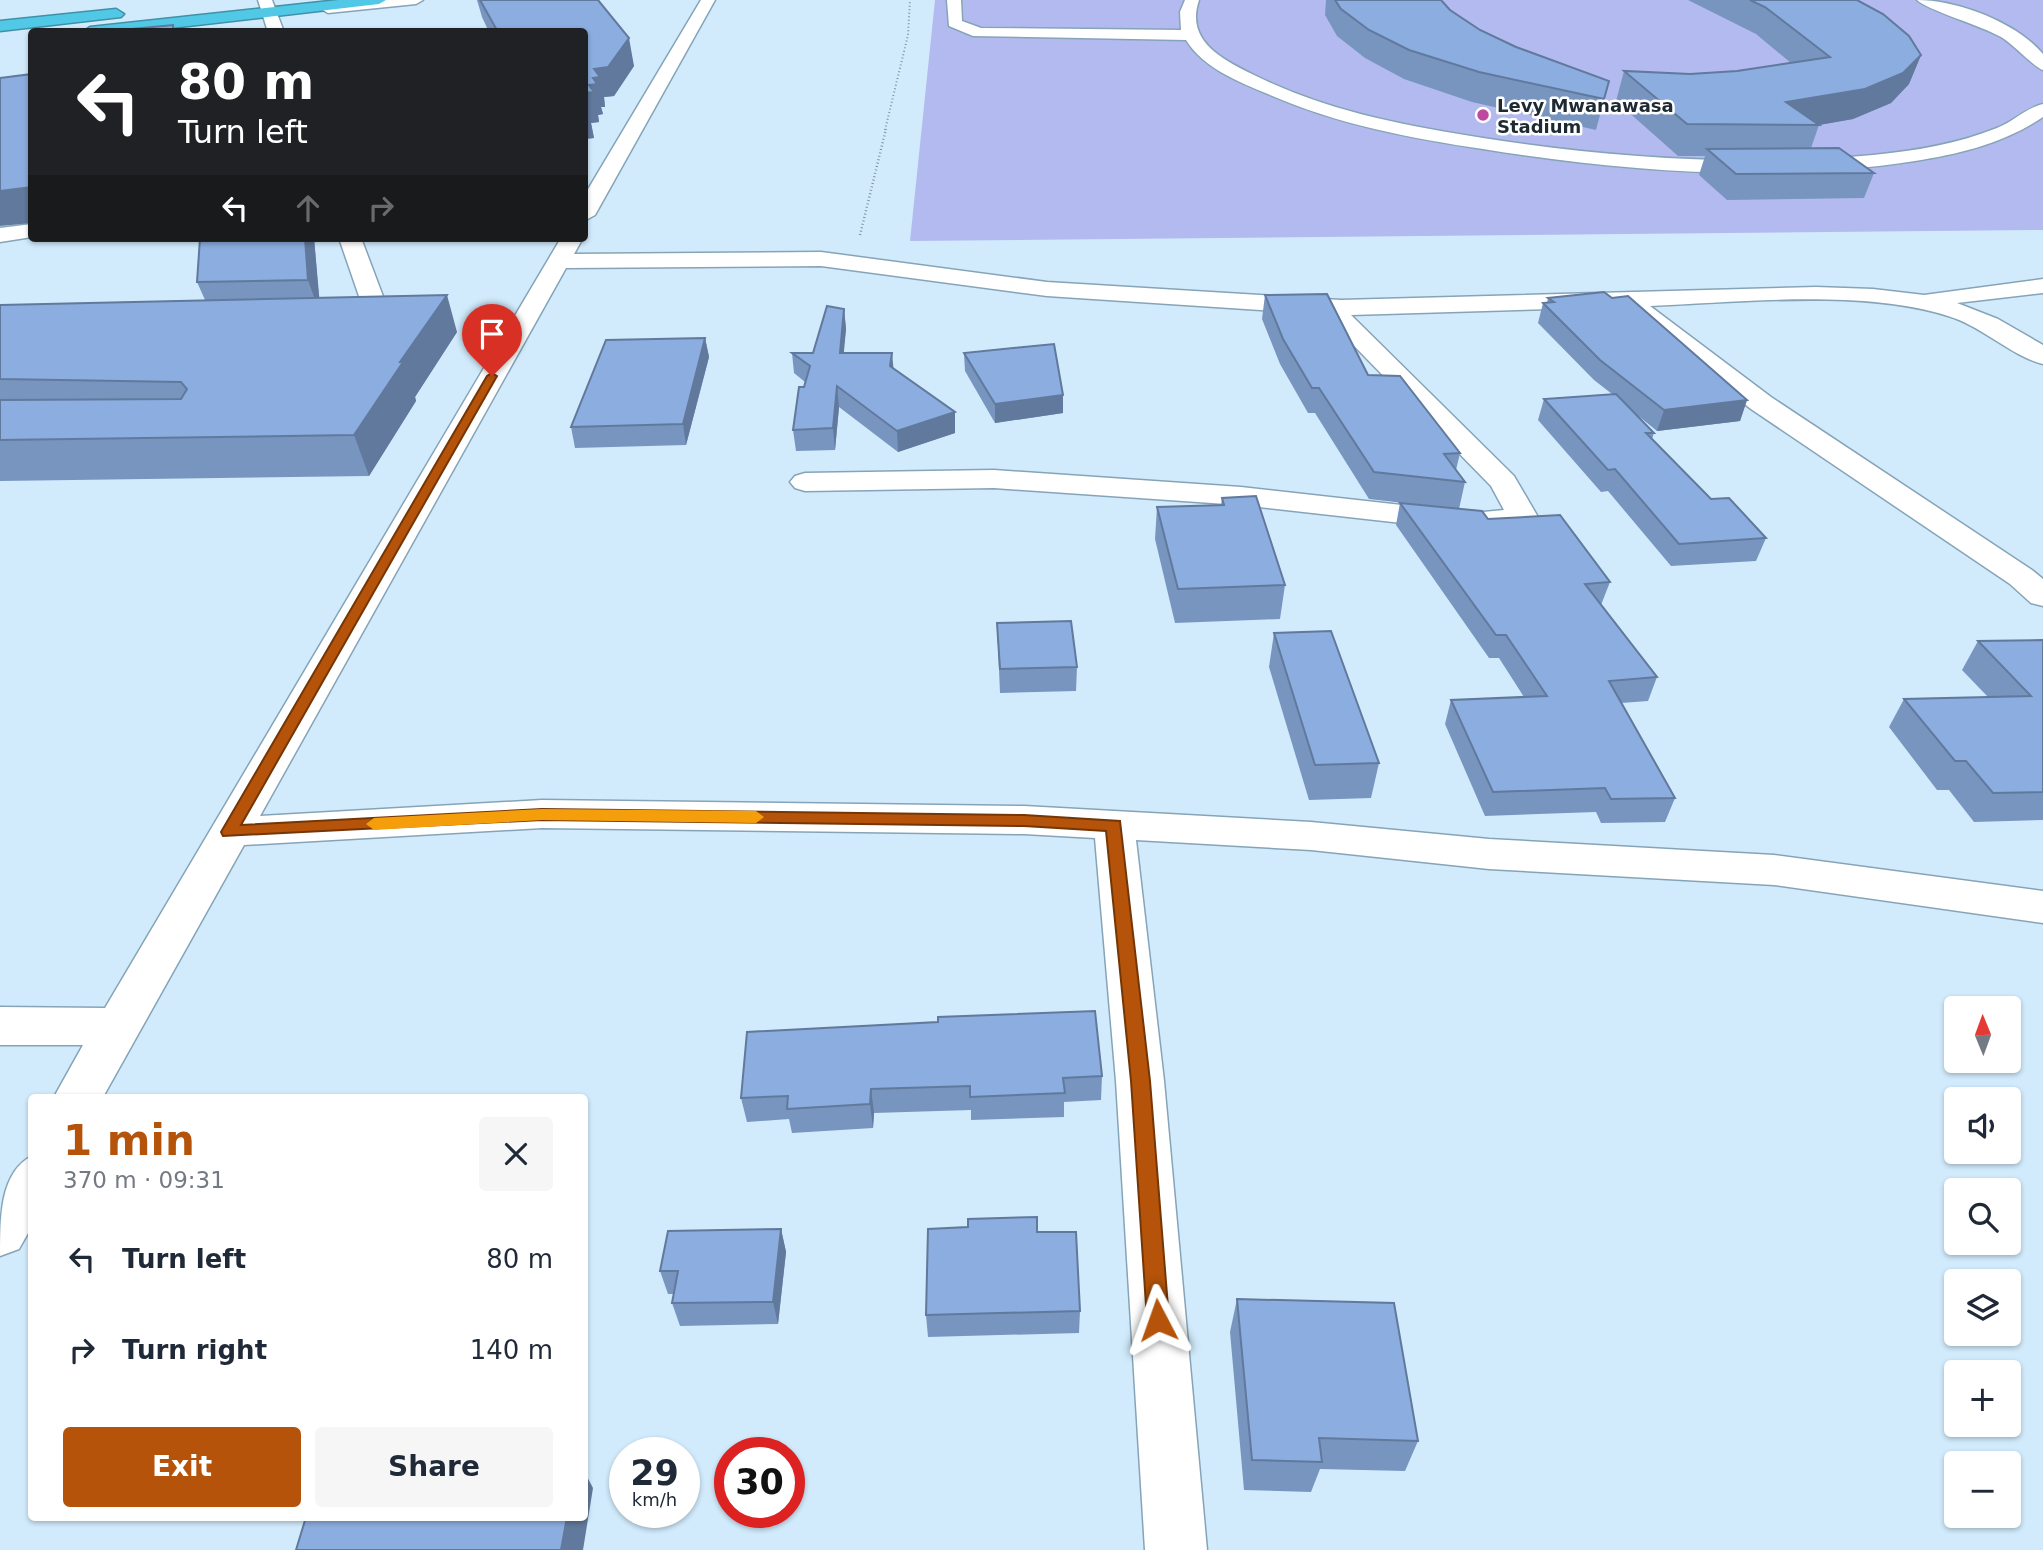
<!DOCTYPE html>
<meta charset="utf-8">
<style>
:root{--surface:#fff;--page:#f6f6f7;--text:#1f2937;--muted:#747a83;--accent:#b45309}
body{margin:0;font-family:"DejaVu Sans",sans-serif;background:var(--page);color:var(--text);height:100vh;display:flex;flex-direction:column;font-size:26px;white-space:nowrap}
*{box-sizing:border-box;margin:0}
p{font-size:23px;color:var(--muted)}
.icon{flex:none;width:38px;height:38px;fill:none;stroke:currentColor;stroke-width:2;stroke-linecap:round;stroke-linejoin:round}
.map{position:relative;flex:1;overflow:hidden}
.panel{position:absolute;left:28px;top:1094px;width:560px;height:427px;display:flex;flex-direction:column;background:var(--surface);border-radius:7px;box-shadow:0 2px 5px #0004}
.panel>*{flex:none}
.top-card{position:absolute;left:28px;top:28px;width:560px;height:214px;border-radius:7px;box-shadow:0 2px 5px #0004;background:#202124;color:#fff;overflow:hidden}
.needle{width:46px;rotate:359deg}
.buttons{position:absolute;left:1944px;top:996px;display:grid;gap:14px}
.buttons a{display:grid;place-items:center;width:77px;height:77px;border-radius:7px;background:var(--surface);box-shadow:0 2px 5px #0004;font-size:35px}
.speed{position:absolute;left:609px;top:1437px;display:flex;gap:14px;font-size:35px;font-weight:700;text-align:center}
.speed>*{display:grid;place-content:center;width:91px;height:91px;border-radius:50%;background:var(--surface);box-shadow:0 2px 5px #0004;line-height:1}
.speed small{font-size:18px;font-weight:400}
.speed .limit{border:10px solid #d22;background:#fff;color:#111}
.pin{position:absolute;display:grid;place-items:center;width:60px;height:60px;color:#fff;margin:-72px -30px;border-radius:50% 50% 50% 0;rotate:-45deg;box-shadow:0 0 7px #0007}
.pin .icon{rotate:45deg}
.me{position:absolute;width:77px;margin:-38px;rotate:356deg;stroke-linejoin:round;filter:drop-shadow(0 0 5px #0008)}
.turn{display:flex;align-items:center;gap:24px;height:147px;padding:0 35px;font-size:32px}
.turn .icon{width:91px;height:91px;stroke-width:2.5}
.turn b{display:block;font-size:49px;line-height:60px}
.lanes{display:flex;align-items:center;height:66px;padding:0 35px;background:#0003;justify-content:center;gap:35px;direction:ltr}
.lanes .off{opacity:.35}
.round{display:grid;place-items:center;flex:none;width:74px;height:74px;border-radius:7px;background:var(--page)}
.head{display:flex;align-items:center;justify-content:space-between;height:119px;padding:0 35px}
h1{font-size:42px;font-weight:700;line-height:52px;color:var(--accent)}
.cta{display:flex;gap:14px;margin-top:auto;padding:14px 35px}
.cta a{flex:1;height:80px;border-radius:7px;background:var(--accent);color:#fff;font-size:28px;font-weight:700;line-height:80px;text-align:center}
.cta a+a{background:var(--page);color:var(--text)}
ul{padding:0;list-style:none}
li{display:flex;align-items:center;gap:21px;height:91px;padding:0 35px}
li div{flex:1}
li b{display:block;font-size:26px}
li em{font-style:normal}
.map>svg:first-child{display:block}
.green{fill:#b3baef}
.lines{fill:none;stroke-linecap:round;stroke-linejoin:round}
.minor-casing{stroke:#86a4b8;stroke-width:3}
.highway-casing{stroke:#3f91a7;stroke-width:3}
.path-far1{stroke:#7f93a0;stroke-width:2;stroke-dasharray:1 2.5;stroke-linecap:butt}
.path{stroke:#7f93a0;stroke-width:2.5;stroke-dasharray:1 2.5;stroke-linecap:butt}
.minor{fill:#fff;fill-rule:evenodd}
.highway{fill:#51c9e6;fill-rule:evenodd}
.wall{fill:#7895c0}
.shaded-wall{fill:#61799c}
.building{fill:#8baddf;stroke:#61799c;stroke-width:2}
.route{fill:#b45309;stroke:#753606;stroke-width:2}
.slow{fill:#f59e0b}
.poi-dot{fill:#bf49a1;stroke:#fff;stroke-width:2.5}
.labels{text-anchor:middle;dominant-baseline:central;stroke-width:5;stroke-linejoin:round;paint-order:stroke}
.far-poi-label{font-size:18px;font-weight:bold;fill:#1e2a32;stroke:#fff;text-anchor:start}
</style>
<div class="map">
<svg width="2043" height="1550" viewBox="0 0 2043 1550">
<rect width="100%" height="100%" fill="#d1ebfc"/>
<path class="green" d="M935,0H2043V230L910,241Z"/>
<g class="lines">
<defs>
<g id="minor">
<path d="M258,0H272L284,32H268Z"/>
<path d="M373,0H423L416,4L328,13L321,9L328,5Z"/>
<path d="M701,0H715L595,215L584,221V196Z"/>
<path d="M947,0H961L962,21L981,28L1181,30L1180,12L1185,0H1199C1185,41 1222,59 1254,75C1326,111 1405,126 1483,138C1612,158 1743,167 1873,155C1915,151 1957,144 1997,128C2013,122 2026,108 2043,104V117C2005,143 1960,154 1915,161C1773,183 1624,172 1483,149C1410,138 1336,124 1268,94C1239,82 1203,68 1186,40L973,36L949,26Z"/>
<path d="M1917,0C1957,0 2016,22 2043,54V70C2035,68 2013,44 2001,37C1982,26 1927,10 1917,0Z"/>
<path d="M32,224V237L0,242V228Z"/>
<path d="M339,238H361L384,299L383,310L366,331H332L329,326L332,321L350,319L359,309L360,299Z"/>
<path d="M561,238H583L574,254L821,252L1047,282L1341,300L1816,287L1873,289L1924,295L2043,279V293L1957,303L1998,319L2043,345V364C2011,356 1982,326 1948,316C1862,289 1741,302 1650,306L1771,397L2032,570L2043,579V606L2031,603L2010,584L1751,409L1621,307L1351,315L1514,476L1538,517L1534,523L1473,531L1241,505L994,488L805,491L795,488L790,482L795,476L805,473L994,470L1241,487L1473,513L1504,510L1491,486L1323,314L1047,296L821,266L566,268L260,816L542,800L1024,806L1311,822L1489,839L1774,855L2043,891V923L1774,885L1489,869L1311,850L1136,840L1164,1081L1207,1550H1145L1116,1081L1095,838L1024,834L542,828L244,845L103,1097H54L83,1045H0V1007L105,1008Z"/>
<path d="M32,1156V1226L19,1249L0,1256C0,1217 0,1172 32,1156Z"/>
</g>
<g id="highway">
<path d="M339,0H386L379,4L136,32H83L90,27Z"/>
<path d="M116,9L124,14L121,17L0,31V21Z"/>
</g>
</defs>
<use href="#minor" class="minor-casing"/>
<use href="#highway" class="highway-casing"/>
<path class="path-far1" d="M885,130L908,35L910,0"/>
<path class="path" d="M860,235L886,129"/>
<use href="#minor" class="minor"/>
<use href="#highway" class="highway"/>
</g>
<g class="wall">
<path d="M477,0H598L634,66L614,96L604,97L605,107H601L603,114L598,115L599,122L591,123L594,138L584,139V32H489L482,17Z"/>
<path d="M1326,0H1441L1450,10L1480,30L1516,47L1609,81L1596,130L1472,102L1404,79L1365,58L1337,36L1325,15Z"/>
<path d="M1688,0H1857L1921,55L1909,84L1891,103L1853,119L1819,125L1811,148L1874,173L1864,198L1727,200L1699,175L1705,156H1678L1616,101L1624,71L1690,74L1737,71L1791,63L1756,34Z"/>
<path d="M200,238H314L319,298L457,332L415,397L416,401L369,476L0,481V305L205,300L197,282Z"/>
<path d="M1265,295L1368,375L1460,453L1456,470L1465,482L1459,509L1488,519L1610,582L1601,605L1657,677L1648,701L1621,703L1675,798L1665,822L1601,823L1596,812L1485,816L1445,724L1451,700L1524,697L1499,658H1489L1396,525L1400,503L1448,508L1369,499L1315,413H1308L1280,364L1262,319Z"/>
<path d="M1548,298L1747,400L1740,421L1657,431L1636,414L1654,433L1652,439L1711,499L1766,538L1756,561L1671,566L1608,491L1601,492L1538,420L1544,399L1612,394L1594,380L1538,323L1543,303H1547Z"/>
<path d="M844,309L846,329L843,353L893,369L955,433L898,452L839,407L835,450L796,451L793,430L805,382L794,373L792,353H813Z"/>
<path d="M705,338L709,357L686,445L575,448L571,427Z"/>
<path d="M964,353L1063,395V413L995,423L965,371Z"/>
<path d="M1222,498L1285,585L1280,619L1175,623L1155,539L1157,507L1221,505Z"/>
<path d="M997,623L1077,667L1076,691L1000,693Z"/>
<path d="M1274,633L1379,763L1371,798L1309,800L1269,667Z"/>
<path d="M2043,640V820L1974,822L1949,790H1937L1889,727L1904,699L1988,697L1962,670L1978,641Z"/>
<path d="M747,1032L1102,1076L1101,1100L1064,1102V1117L971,1120V1110L874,1113L873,1128L792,1133L789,1119L747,1122L741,1098Z"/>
<path d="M968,1227L1037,1232L1080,1311L1079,1333L928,1337L926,1315Z"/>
<path d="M781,1229L786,1252L778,1324L680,1326L672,1303L674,1294H668L660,1271Z"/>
<path d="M1237,1299L1418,1441L1405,1471L1320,1469L1311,1492L1244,1490L1230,1332Z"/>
</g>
<g class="shaded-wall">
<path d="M629,38L634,66L614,96L604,97L605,107H601L603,114L598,115L599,122L591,123L594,138L584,139V93L593,78L594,69Z"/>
<path d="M1921,55L1909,84L1891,103L1853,119L1819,125L1786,102Z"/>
<path d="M32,187V223L0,226V191Z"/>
<path d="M305,238H314L321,317L308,280Z"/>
<path d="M447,295L457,332L415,397L416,401L369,476L354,435L400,362Z"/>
<path d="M844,309L846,329L842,373L840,353Z"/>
<path d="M705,338L709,357L686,445L683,424Z"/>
<path d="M892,353L894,374L890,366Z"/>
<path d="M837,386L839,407L835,450L833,428Z"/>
<path d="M1063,395V413L995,423V404Z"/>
<path d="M1747,400L1740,421L1657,431L1664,410Z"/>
<path d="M955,412V433L898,452L897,431Z"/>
<path d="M871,1089L874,1113L873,1128L870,1104Z"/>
<path d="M781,1229L786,1252L778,1324L773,1302Z"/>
<path d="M584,1471L593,1488L583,1550H561L567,1517H584Z"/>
</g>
<g class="building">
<path d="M480,0H598L629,38L608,67L594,69L600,77L593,78L597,84L589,85L594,92L584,93V32H498Z"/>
<path d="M1335,0H1441L1450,10L1480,30L1516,47L1609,81L1604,99L1479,72L1409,50L1369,30L1341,9Z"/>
<path d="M1750,0H1857L1883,14L1909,36L1921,55L1903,73L1865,89L1786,102L1819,125L1687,124L1624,71L1690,74L1737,71L1830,57L1765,7Z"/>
<path d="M173,25V29L183,28V32H122V30Z"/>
<path d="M32,74V187L0,191V78Z"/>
<path d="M1839,148L1874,173L1736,174L1707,149Z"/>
<path d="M200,238H305L308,280L197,282Z"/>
<path d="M1604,292L1612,298L1628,296L1747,400L1664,410L1600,360L1543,303L1554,302L1548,298Z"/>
<path d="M1327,294L1368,375L1400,376L1460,453L1444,454L1465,482L1374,472L1319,388H1312L1283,339L1265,295Z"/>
<path d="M447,295L400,362H403L354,435L0,440V400L181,399L187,389L181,382L0,379V305Z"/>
<path d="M827,306L844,309L840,353H892L890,366L955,412L897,431L837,386L833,428L793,430L799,387H804L810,366L792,353H813Z"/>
<path d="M705,338L683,424L571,427L606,340Z"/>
<path d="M1054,344L1063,395L995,404L964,353Z"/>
<path d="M1616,394L1654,433H1646L1711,499L1729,498L1766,538L1679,544L1615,469L1608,470L1544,399Z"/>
<path d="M1256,496L1285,585L1178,589L1157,507L1224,505L1222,498Z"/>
<path d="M1400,503L1482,511L1488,519L1560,515L1610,582L1585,584L1657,677L1609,681L1675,798L1611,799L1605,788L1493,792L1451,700L1547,696L1506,635H1496Z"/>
<path d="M1071,621L1077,667L1000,669L997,623Z"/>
<path d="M1331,631L1379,763L1315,765L1274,633Z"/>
<path d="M2043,640V792L1993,793L1966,761H1955L1904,699L2031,696L1978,641Z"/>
<path d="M1095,1011L1102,1076L1063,1078L1065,1093L970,1097V1086L871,1089L870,1104L787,1109L788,1096L741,1098L747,1032L938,1022V1017Z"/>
<path d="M1037,1217V1232H1076L1080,1311L926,1315L928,1229L968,1227V1219Z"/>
<path d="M781,1229L773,1302L672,1303L678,1271H660L668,1231Z"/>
<path d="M1237,1299L1394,1303L1418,1441L1319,1438L1322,1462L1252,1460Z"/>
<path d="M306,1517H567L561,1550H296Z"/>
</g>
<path class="route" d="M492,373L497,376L241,825L542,809L1024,815L1120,821L1150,1081L1169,1320L1166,1328L1158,1331L1150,1328L1147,1320L1131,1081L1106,831L1024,826L542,820L223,836L221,832L487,376Z"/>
<path class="slow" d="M542,809L756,811L764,817L756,823L542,820L374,830L366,824L374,818Z"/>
<circle class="poi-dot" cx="1483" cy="115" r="7"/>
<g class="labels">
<g class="far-poi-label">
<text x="1497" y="105">Levy Mwanawasa<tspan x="1497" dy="21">Stadium</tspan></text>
</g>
</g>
</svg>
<div class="buttons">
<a><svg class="needle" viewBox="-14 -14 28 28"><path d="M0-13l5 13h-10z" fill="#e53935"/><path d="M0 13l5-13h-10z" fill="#747a83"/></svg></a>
<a><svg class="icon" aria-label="sound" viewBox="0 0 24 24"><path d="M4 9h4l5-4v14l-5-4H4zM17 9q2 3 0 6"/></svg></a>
<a><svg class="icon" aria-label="search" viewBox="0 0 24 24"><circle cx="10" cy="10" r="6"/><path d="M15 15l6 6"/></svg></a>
<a><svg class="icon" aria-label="layers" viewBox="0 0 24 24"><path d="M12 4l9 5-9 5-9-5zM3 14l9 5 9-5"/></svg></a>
<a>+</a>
<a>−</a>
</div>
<div class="speed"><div>29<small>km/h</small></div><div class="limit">30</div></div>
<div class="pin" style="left:492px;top:376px;background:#d93025"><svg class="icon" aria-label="arrive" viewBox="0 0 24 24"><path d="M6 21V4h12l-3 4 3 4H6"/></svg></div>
<svg class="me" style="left:1158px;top:1320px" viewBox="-20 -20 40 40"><path d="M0-17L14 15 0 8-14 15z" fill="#b45309" stroke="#fff" stroke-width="4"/></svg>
<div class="top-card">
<div class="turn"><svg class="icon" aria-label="left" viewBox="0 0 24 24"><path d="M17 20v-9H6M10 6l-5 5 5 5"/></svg><div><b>80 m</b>Turn left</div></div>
<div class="lanes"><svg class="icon" aria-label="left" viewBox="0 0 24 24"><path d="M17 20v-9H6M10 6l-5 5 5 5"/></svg><svg class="icon off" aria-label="ahead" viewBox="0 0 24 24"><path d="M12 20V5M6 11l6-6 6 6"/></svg><svg class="icon off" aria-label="right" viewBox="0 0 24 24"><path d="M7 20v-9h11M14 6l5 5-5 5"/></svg></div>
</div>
<section class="panel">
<div class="head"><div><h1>1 min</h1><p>370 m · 09:31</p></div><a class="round"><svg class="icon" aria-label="close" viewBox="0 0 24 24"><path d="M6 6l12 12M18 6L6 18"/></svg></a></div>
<ul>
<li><svg class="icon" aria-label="left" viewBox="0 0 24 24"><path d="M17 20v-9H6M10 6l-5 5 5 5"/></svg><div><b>Turn left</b></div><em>80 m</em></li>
<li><svg class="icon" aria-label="right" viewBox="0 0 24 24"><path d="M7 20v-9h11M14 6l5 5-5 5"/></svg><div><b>Turn right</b></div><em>140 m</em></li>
</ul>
<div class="cta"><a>Exit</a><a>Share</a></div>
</section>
</div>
